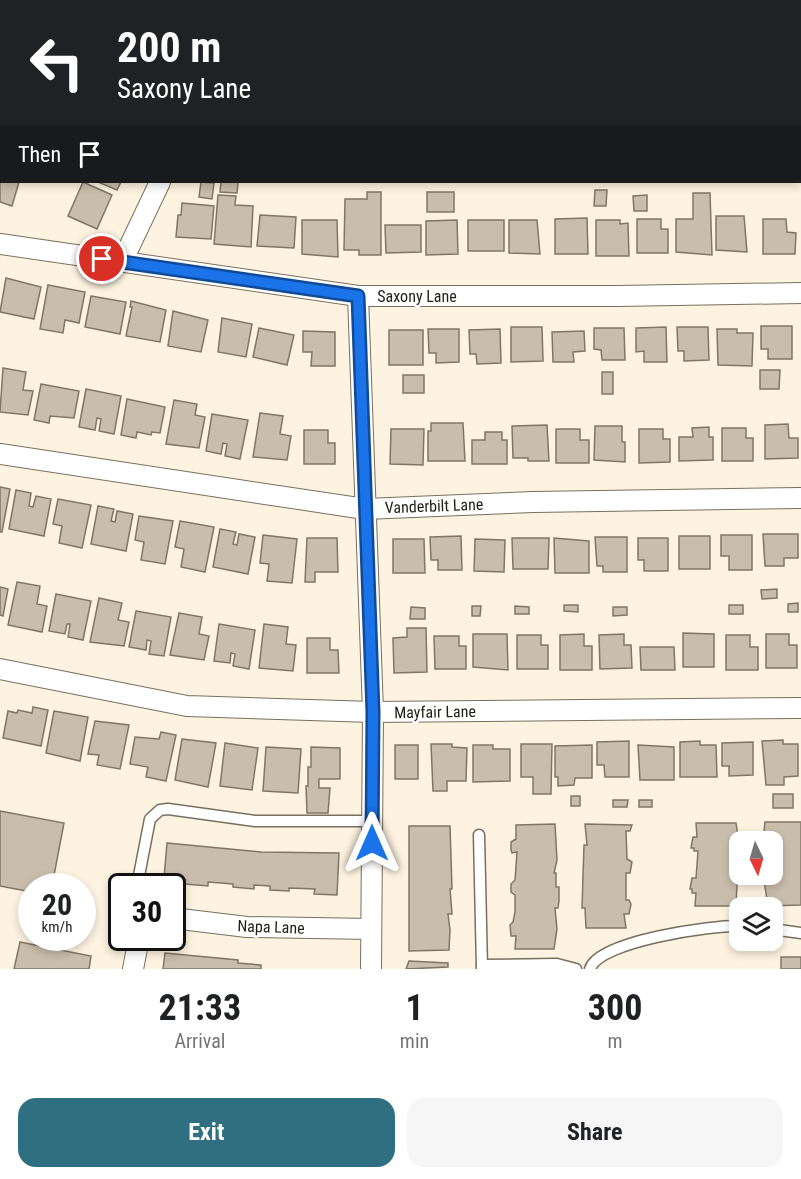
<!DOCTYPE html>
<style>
:root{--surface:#fff;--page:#f6f6f6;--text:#202124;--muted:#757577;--accent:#2e7082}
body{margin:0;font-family:"Roboto Condensed",sans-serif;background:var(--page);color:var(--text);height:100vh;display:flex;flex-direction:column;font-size:22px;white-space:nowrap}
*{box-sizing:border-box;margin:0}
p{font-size:20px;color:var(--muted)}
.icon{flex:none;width:33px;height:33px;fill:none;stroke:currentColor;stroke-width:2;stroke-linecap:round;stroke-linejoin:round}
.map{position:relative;height:969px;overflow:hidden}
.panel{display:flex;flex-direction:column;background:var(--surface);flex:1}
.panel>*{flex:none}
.guide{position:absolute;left:0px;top:0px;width:801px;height:183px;box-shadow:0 3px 9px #0003;background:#202124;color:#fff;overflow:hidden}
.needle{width:39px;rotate:175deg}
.fabs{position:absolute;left:729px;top:831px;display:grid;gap:12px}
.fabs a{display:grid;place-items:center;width:54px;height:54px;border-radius:12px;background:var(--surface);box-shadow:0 3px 9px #0003;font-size:30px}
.speed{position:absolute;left:18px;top:873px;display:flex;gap:12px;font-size:30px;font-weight:700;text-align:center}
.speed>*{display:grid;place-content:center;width:78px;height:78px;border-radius:50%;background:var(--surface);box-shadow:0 3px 9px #0003;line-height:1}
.speed small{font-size:15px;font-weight:400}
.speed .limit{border:3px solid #111;border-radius:9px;background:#fff;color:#111}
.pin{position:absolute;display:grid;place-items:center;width:51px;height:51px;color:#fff;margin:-26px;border:3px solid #fff;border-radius:50%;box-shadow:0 2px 6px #0007}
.me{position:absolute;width:66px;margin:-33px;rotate:0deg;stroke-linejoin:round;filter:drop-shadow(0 0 4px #0008)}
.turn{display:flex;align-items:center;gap:21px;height:126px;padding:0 18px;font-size:27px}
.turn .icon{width:78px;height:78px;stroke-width:2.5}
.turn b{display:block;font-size:42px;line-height:51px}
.then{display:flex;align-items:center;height:57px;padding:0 18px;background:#0003;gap:12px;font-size:22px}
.eta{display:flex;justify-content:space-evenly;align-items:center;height:102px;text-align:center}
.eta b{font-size:36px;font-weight:700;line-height:42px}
.button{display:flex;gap:12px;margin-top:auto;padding:12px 18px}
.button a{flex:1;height:69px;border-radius:18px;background:var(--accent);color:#fff;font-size:24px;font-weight:700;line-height:69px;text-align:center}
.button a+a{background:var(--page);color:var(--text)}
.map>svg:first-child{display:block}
.building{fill:#c9bdab;stroke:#817665;stroke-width:1.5}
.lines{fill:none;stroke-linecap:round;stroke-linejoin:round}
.lane-casing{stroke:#796f5e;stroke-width:13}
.street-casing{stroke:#796f5e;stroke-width:22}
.lane{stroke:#fff;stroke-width:10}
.street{stroke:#fff;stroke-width:20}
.route-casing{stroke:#114b97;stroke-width:15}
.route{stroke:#1a73e8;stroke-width:10}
.labels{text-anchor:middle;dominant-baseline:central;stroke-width:5;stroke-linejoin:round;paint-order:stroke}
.street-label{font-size:16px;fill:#211e17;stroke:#fff}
</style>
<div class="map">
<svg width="801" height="969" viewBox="0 0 801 969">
<rect width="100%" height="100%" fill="#fef3e0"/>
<g class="building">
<path d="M0,175L2,182H19L12,206L0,202Z"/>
<path d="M83,182L112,195L97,229L68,216Z"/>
<path d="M98,182H121L117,190Z"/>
<path d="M201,182L214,183L212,199L199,197Z"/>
<path d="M221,182H238L237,193L220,192Z"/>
<path d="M595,190H607L606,206H594Z"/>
<path d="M367,192H381V255H359V250H344L345,199H367Z"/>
<rect x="427" y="192" width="27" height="20"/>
<path d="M693,193H710L712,255L676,252V219H693Z"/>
<path d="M218,195L236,196L235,205L253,206L251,247L214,244Z"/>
<path d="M647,195V211H634L633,196Z"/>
<path d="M182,203L214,206L211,239L176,237L178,215H181Z"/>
<path d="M260,215L296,217L294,248L257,246Z"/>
<path d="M716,216H744L747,252L716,250Z"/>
<path d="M587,218L588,254H555V219Z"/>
<path d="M637,219H661V229H668V253H637Z"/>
<path d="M763,219H786L787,232L796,233L795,254H763Z"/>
<path d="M302,220H337L338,257L302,254Z"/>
<path d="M457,220L458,254L426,255V221Z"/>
<rect x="468" y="220" width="36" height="31"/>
<path d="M509,220H537L540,254L509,253Z"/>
<path d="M596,220H620V224L628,223L629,256H596Z"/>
<path d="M385,225H421V252L386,253Z"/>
<path d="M6,278L41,287L34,319L0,312Z"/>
<path d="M48,285L85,292L79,323L65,320L63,333L40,329Z"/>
<path d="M91,296L126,302L120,334L85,327Z"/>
<path d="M131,301L166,310L160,342L126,336L132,307H130Z"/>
<path d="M173,311L208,320L201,352L168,346Z"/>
<path d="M222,318L252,324L246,357L218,352Z"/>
<path d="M761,326H792V359H768V349H761Z"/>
<path d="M511,327H542L543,361L511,362Z"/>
<path d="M666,327L667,362H644V351L636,352V328Z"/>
<path d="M677,327H708L709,360L684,361V351H678Z"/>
<path d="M259,328L294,335L287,365L253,357Z"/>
<path d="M594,328H624L625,360H602L601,350L594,349Z"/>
<path d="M428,329H459V362L436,363V353H429Z"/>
<path d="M500,329L501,363L477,364L476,354H470L469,330Z"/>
<path d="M717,329H737V333H753L752,366L718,365Z"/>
<rect x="389" y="330" width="34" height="35"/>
<path d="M303,331L335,332V366H311L312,352H303Z"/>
<path d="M584,331L585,351L573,352L574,362H553L552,332Z"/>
<path d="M3,368L26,372L23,390L33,391L28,415L0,412Z"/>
<path d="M760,370H780L779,389H760Z"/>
<rect x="602" y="372" width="11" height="22"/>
<rect x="403" y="375" width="21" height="18"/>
<path d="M41,384L79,391L74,418L50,416L49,423L34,420Z"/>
<path d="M86,389L121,396L114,434L99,431L101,419L97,418L95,430L79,427Z"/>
<path d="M127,399L165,407L160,433L152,432L151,435L137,432L136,438L121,435Z"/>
<path d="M174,400L197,404L195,415L205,417L199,448L166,444Z"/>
<path d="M260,413L283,416L280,434L291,436L287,460L253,457Z"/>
<path d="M212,414L248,420L240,459L225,456L227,444L223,443L221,454L206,451Z"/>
<path d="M431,423H463L465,461H428V431H431Z"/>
<path d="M788,424L789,438H798V458L765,459V425Z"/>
<path d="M547,425L549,461H528V458H513L512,426Z"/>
<path d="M595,426H622V442H625V462L594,460Z"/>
<path d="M709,427V437H713V460L679,461V437H693L692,428Z"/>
<path d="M722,428H746V438H753V461H722Z"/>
<path d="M391,429H424L423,465L390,464Z"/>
<path d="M556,429H580V440H589V463H556Z"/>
<path d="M639,429H663V439H670V462L639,463Z"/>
<path d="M304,430H328V443H335V464H304Z"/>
<path d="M485,432H502V440H507V464H472V440H485Z"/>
<path d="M0,487L10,489L2,532H0Z"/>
<path d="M16,490L31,493L29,506L33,507L36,496L51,499L44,536L9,529Z"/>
<path d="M58,499L91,505L82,548L59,543L62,526L53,524Z"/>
<path d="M98,506L114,509L111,521L115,522L117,511L133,514L126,551L91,544Z"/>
<path d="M139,516L173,521L165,564L141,560L144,542L135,540Z"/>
<path d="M180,521L214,527L205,572L181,567L184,549L175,547Z"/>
<path d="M220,529L236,532L233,544L237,545L239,534L255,537L248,574L213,567Z"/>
<path d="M763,534H798V558H784V566H765Z"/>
<path d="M263,535L297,539L292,583L267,581L269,564L260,563Z"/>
<path d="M721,535H752V570H729V556H721Z"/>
<path d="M461,536L462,570H438V560H431L430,537Z"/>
<rect x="679" y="536" width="31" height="33"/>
<path d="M595,537H627V572H603V566H597Z"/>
<path d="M307,538H337L338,572H315V582H305Z"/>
<path d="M512,538H549L548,569H513Z"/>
<path d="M554,538L589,541V573H555Z"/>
<path d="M638,538H668V571H644V560H638Z"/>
<path d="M393,539H424L425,573H393Z"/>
<path d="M475,539L505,540L504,572L474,571Z"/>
<path d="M17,582L40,586L37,604L47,606L42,632L8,625Z"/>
<path d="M0,587L8,589L3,616L0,615Z"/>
<path d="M777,589V598L762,599L761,590Z"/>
<path d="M56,594L91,601L83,640L68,637L70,624H67L65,634L49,631Z"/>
<path d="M99,598L122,603L118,620L129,622L124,646L90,642Z"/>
<path d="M798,603V612H788V604Z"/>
<path d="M564,605H578V612L564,611Z"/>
<rect x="729" y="605" width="14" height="9"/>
<path d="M472,606H481L480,616H472Z"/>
<path d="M515,606L529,607V614H515Z"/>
<path d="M411,607L425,608V619H410Z"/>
<path d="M613,607H627V615L613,616Z"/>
<path d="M136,611L171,617L164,656L149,654L151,641L147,640L146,650L129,647Z"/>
<path d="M179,613L202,617L199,634L209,636L204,660L170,655Z"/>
<path d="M219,624L255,630L249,669L233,666L235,654L231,653L230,663L214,661Z"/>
<path d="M264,624L288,627L286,644L296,645L293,671L259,668Z"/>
<path d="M407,628H426L427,672L394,673L393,638L407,637Z"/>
<path d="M683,633L714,634V667H683Z"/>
<path d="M473,634H507L508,670L473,667Z"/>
<path d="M584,634V646H592V670H560V635Z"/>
<path d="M624,634V645H631L632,668L600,669L599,635Z"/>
<path d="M766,634H789V645H797V668H766Z"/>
<path d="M517,635H541V645H548V669H517Z"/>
<path d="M726,635H750V647H758V670H726Z"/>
<path d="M434,636H459V646H466V669H435Z"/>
<path d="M307,638H330V650H338L339,673H307Z"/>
<path d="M640,647H674L675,670H641Z"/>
<path d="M33,707L48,710L41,746L3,738L8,711L17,713L18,710L32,713Z"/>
<path d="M54,711L88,717L80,761L46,753Z"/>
<path d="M95,721L129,725L120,769L97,765L99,755L88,754Z"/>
<path d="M161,732L176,735L166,781L146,777L148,767L130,764L135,737L159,739Z"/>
<path d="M182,739L216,743L208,787L175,780Z"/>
<path d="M783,740V744H798V776L784,777V785H766L762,741Z"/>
<path d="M629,741V777H605L604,765H597V742Z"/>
<path d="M700,741V745H716L717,777H680V742Z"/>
<path d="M753,742V775L729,776V766H722V743Z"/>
<path d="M225,743L258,748L252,790L220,786Z"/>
<path d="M431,744H452V747L467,748L466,781H447V791H433Z"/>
<path d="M521,744H552L551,794H533V777H521Z"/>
<rect x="395" y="745" width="23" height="34"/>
<path d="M473,745H493V749H510V781L473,782Z"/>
<path d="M592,745V778H575L574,785L558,786V777H555V746Z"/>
<path d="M638,745L674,747V780H640Z"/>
<path d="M266,747L301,749L298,793L263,791Z"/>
<path d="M311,747L340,748V779H319V788H330L328,813H307L306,786H308V767H311Z"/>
<rect x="773" y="794" width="20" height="14"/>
<rect x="571" y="796" width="9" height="10"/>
<path d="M613,800H628L627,807H613Z"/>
<rect x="639" y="800" width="13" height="7"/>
<path d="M0,811L64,823L52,886H32V892L0,886Z"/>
<path d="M765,822H801V905L768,906L763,874H772V842H763Z"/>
<path d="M696,823H736L739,843L736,906H695L696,893H692V889H690L692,878H696L698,851H694V848H691L693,837H697Z"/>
<path d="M555,824L557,860L554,873H556V887H559V901L558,908H555L557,929L554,949H515L516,936H511L510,925L513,922L515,912V895L511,892V884L515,880L517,852L512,853L511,850V842L516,839V825Z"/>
<path d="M585,824L632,825L630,831H626L627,859L632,862L630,873H626V900H629L631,904L629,914H624L626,928H586L585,908H582L584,845H587Z"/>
<path d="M409,826H450L452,889H450L452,914H448L450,930L449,950L409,951Z"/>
<path d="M167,843L261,852L339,853L337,895L314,894L315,889L289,888V891L270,890V886L254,885V889L233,887V884L208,882V886L185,884V880L164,878Z"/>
<path d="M20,942L91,956L89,969H14Z"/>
<path d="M165,953L238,960V963L261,965V969H163Z"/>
<rect x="781" y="957" width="20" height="12"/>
<path d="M409,961L448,963V967L406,969Z"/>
</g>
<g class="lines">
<defs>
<g id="lane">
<path d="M479,835L482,969"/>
<path d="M137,886L150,819L160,810L168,809L255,821H372"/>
<path d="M772,929L801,933"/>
<path d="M482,965L557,964L576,969"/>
<path d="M590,969C598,941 713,925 740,926"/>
</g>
<g id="street">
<path d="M691,0V2"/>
<path d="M220,2V0"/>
<path d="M800,86H801"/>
<path d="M0,244L358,296H617L801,293"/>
<path d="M122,262L160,182"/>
<path d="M358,296L373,712L371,969"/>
<path d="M0,454L365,509L533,502L801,498"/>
<path d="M0,669L187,706L373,712L801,708"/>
<path d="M172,918L247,927L371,929"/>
<path d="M133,969L139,938"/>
</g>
</defs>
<use href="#lane" class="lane-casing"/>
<use href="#street" class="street-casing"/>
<use href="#lane" class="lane"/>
<use href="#street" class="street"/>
</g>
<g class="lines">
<defs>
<path id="route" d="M102,259L358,296L373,712L372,843"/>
</defs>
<use href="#route" class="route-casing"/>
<use href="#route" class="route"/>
</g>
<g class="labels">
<g class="street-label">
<text x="417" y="296">Saxony Lane</text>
<text transform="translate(434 506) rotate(-2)">Vanderbilt Lane</text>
<text transform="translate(435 712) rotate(-1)">Mayfair Lane</text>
<text transform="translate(271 927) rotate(2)">Napa Lane</text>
</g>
</g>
</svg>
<div class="fabs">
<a><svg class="needle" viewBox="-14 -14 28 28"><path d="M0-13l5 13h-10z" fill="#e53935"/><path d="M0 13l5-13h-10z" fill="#757577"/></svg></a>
<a><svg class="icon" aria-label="layers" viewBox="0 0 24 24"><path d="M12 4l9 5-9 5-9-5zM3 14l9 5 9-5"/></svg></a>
</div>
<div class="speed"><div>20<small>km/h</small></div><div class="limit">30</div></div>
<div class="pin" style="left:102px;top:259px;background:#d93025"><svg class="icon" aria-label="arrive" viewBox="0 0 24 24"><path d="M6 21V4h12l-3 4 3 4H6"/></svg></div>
<svg class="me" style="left:372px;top:843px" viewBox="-20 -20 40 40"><path d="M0-17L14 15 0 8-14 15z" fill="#1a73e8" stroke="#fff" stroke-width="4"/></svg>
<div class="guide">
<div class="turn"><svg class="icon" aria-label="left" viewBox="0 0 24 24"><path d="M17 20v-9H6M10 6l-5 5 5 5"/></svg><div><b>200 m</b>Saxony Lane</div></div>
<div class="then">Then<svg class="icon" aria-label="arrive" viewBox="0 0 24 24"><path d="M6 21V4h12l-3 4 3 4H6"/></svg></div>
</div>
</div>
<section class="panel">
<div class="eta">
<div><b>21:33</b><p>Arrival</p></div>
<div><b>1</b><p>min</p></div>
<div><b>300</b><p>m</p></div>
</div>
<div class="button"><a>Exit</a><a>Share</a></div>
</section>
